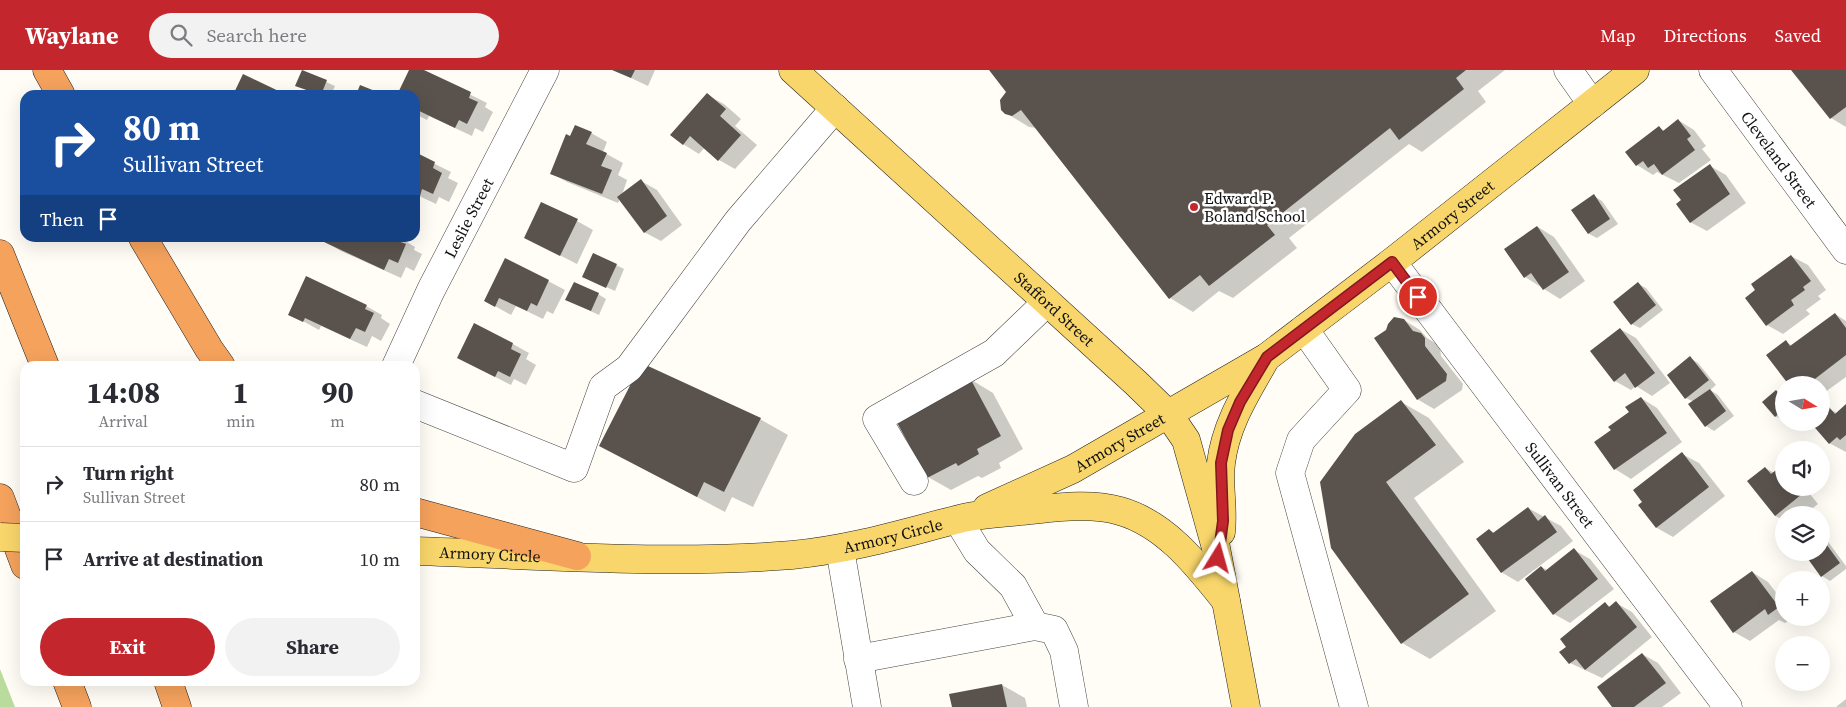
<!DOCTYPE html>
<meta charset="utf-8">
<style>
:root{--surface:#fff;--page:#f2f2f3;--text:#2b2b33;--muted:#7c7c81;--line:#e1e1e2;--accent:#c4262e}
body{margin:0;font-family:"Source Serif 4",serif;background:var(--page);color:var(--text);height:100vh;display:flex;flex-direction:column;font-size:19px;white-space:nowrap}
*{box-sizing:border-box;margin:0}
p{font-size:16px;color:var(--muted)}
.icon{flex:none;width:28px;height:28px;fill:none;stroke:currentColor;stroke-width:2;stroke-linecap:round;stroke-linejoin:round}
.map{position:relative;flex:1;overflow:hidden}
.details{position:absolute;left:20px;top:291px;width:400px;height:325px;display:flex;flex-direction:column;background:var(--surface);border-radius:15px;box-shadow:0 5px 20px #0002}
.details>*{flex:none}
.guide{position:absolute;left:20px;top:20px;width:400px;height:152px;border-radius:15px;box-shadow:0 5px 20px #0002;background:#1a4fa0;color:#fff;overflow:hidden}
.needle{width:32px;rotate:101deg}
.buttons{position:absolute;left:1775px;top:306px;display:grid;gap:10px}
.buttons a{display:grid;place-items:center;width:55px;height:55px;border-radius:50%;background:var(--surface);box-shadow:0 5px 20px #0002;font-size:25px}
.pin{position:absolute;display:grid;place-items:center;width:42px;height:42px;color:#fff;margin:-21px;border:2px solid #fff;border-radius:50%;box-shadow:0 1px 5px #0007}
.me{position:absolute;width:55px;margin:-28px;rotate:8deg;stroke-linejoin:round;filter:drop-shadow(0 0 4px #0008)}
.turn{display:flex;align-items:center;gap:18px;height:105px;padding:0 20px;font-size:22px}
.turn .icon{width:65px;height:65px;stroke-width:2.5}
.turn b{display:block;font-size:35px;line-height:42px}
.then{display:flex;align-items:center;height:48px;padding:0 20px;background:#0003;gap:10px;font-size:19px}
.eta{display:flex;justify-content:space-evenly;align-items:center;height:85px;text-align:center}
.eta b{font-size:30px;font-weight:700;line-height:35px}
.cta{display:flex;gap:10px;margin-top:auto;padding:10px 20px}
.cta a{flex:1;height:58px;border-radius:30px;background:var(--accent);color:#fff;font-size:20px;font-weight:700;line-height:58px;text-align:center}
.cta a+a{background:var(--page);color:var(--text)}
ul{padding:0;list-style:none}
li{display:flex;align-items:center;gap:15px;height:75px;padding:0 20px;border-top:1px solid var(--line)}
li div{flex:1}
li b{display:block;font-size:19px}
li em{font-style:normal}
header{display:flex;align-items:center;gap:30px;box-sizing:border-box;height:70px;padding:0 25px;background:var(--accent);color:#fff}
header strong{font-size:24px}
nav{display:flex;gap:28px;margin-inline-start:auto;font-size:18px}
.search{width:350px;height:45px;background:var(--page);display:flex;align-items:center;gap:12px;box-sizing:border-box;padding:0 18px;border-radius:28px;color:var(--muted);font-size:19px}
.map>svg:first-child{display:block}
.forest{fill:#b9dc9c}
.shadow{fill:#0003}
.building{fill:#5a524d}
.lines{fill:none;stroke-linecap:round;stroke-linejoin:round}
.minor-casing{stroke:#444;stroke-width:29}
.major-casing{stroke:#222;stroke-width:29}
.highway-casing{stroke:#222;stroke-width:29}
.minor{stroke:#fff;stroke-width:28}
.major{stroke:#f9d66b;stroke-width:28}
.highway{stroke:#f5a25d;stroke-width:28}
.major-bridge-casing{stroke:#222;stroke-width:29;stroke-linecap:butt}
.major-bridge{stroke:#f9d66b;stroke-width:28}
.route-casing{stroke:#7f191e;stroke-width:12}
.route{stroke:#c4262e;stroke-width:9}
.poi-dot{fill:#c4262e;stroke:#fff;stroke-width:2}
.labels{text-anchor:middle;dominant-baseline:central;stroke-width:5;stroke-linejoin:round;paint-order:stroke}
.street-label{font-size:16px;fill:#111;stroke:#fff}
.poi-label{font-size:16px;fill:#111;stroke:#fff;text-anchor:start}
</style>
<header>
<strong>Waylane</strong>
<div class="search"><svg class="icon" aria-label="search" viewBox="0 0 24 24"><circle cx="10" cy="10" r="6"/><path d="M15 15l6 6"/></svg>Search here</div>
<nav><a>Map</a><a>Directions</a><a>Saved</a></nav>
</header>
<div class="map">
<svg width="1846" height="637" viewBox="0 0 1846 637">
<rect width="100%" height="100%" fill="#fffdf5"/>
<path class="forest" d="M0,599L15,637H0Z"/>
<g class="shadow">
<path d="M410,0H421L487,33L485,37L493,42L483,62L475,58L472,66L429,46L427,50L415,44V25H398Z"/>
<path d="M614,0H655L648,16Z"/>
<path d="M991,0H1505L1478,21L1486,32L1422,82L1409,74L1289,168L1297,178L1233,228L1219,221L1193,242L1170,228L1037,58L1029,57L1006,43L1007,22Z"/>
<path d="M1793,0H1846V57L1831,48Z"/>
<path d="M302,1L335,16L331,25H316L297,15Z"/>
<path d="M707,25L724,34L741,49L735,56L757,75L735,99L719,90L705,77L699,84L683,74Z"/>
<path d="M1678,50L1694,60L1706,76L1702,79L1711,90L1679,113L1657,102L1653,105L1637,95L1627,82L1659,58L1665,61Z"/>
<path d="M591,63L607,72L603,82L623,93L618,105L627,110L622,125L641,111L657,120L682,155L661,171L644,162L620,129L618,133L567,112L551,103L571,68Z"/>
<path d="M415,84L451,102L448,108L458,113L449,132L439,127L436,134L415,124Z"/>
<path d="M1710,96L1726,105L1746,133L1707,161L1690,152Z"/>
<path d="M1594,126L1602,131L1618,154L1597,168L1589,164L1573,141Z"/>
<path d="M577,151L593,160L577,194L526,168Z"/>
<path d="M1538,157L1554,167L1585,211L1560,229L1525,207Z"/>
<path d="M327,168H400L415,177L414,180L422,184L414,201L406,197L401,208L341,181L325,172Z"/>
<path d="M1791,186L1808,195L1826,220L1818,226L1821,229L1806,240L1810,244L1783,264L1767,255Z"/>
<path d="M616,195L624,199L615,221L584,207Z"/>
<path d="M548,211L565,220L553,244L547,241L543,249L516,236L511,245L486,231Z"/>
<path d="M1638,214L1646,218L1663,240L1640,258L1632,254Z"/>
<path d="M598,224L606,229L599,245L575,234Z"/>
<path d="M366,236L382,245L381,248L390,254L381,271L372,266L367,277L321,256L319,260L290,244Z"/>
<path d="M1835,244L1846,251V307L1821,325V315H1791L1786,272L1793,276Z"/>
<path d="M1404,250L1420,260L1427,268L1437,274L1440,278L1441,286L1463,314L1462,320L1434,339L1417,329L1387,260Z"/>
<path d="M1620,259L1636,268L1670,313L1652,326L1636,316L1631,320L1615,311Z"/>
<path d="M513,274L529,283L526,289L536,295L526,315L514,309L511,315L458,288Z"/>
<path d="M1690,288L1698,293L1716,315L1710,320L1718,325L1734,346L1714,361L1706,356L1694,332L1686,328Z"/>
<path d="M970,309L993,323L1023,379L999,393L1001,398L982,408L978,406L951,420L928,407Z"/>
<path d="M1776,322L1784,326L1783,350L1775,346Z"/>
<path d="M1641,328L1657,338L1682,372L1631,409L1615,399L1613,360Z"/>
<path d="M1401,332L1429,348L1464,392L1414,428L1496,541L1430,589L1402,573L1332,477Z"/>
<path d="M1846,336V382L1829,373L1821,352L1829,339L1837,343Z"/>
<path d="M760,349L788,365L753,437L732,427L725,442L601,376Z"/>
<path d="M1682,384L1699,393L1725,426L1673,467L1657,458L1640,435Z"/>
<path d="M1765,398L1774,403L1780,398L1784,400V418H1805L1818,434L1804,445H1784V450L1775,446Z"/>
<path d="M1528,438L1561,456L1573,471L1518,512L1501,502L1489,460L1495,463Z"/>
<path d="M1821,466L1826,469L1846,496V499L1830,511L1822,506L1804,482H1821Z"/>
<path d="M1574,480L1590,489L1614,519L1570,553L1554,544L1542,497L1547,500Z"/>
<path d="M1752,502L1768,512L1784,533V548H1793L1785,553L1779,550L1750,571L1734,562Z"/>
<path d="M1616,533L1632,542L1652,567L1602,608L1570,593L1561,582L1606,534L1611,537Z"/>
<path d="M1642,584L1658,593L1681,623L1662,637H1614Z"/>
<path d="M1002,615L1025,628L1027,637H953Z"/>
<path d="M1846,629V637H1836Z"/>
</g>
<g class="building">
<path d="M302,0L327,10L321,25L295,16Z"/>
<path d="M409,0H424L471,22L469,28L478,32L467,54L459,50L455,58L415,39V25H397Z"/>
<path d="M612,0H635L631,8Z"/>
<path d="M989,0H1466L1456,8L1464,19L1399,70L1390,58L1267,155L1275,165L1209,216L1200,205L1169,229L1021,40L1012,46L1005,44L1001,40L1000,30L1006,22Z"/>
<path d="M1791,0H1846V37L1830,49Z"/>
<path d="M243,4L287,25H233Z"/>
<path d="M360,15L385,25H356Z"/>
<path d="M707,23L726,39L720,46L741,65L718,91L690,66L683,75L670,65Z"/>
<path d="M1678,49L1691,66L1687,69L1695,80L1662,105L1654,94L1648,98L1643,91L1636,96L1625,82L1659,56L1663,61Z"/>
<path d="M575,55L592,62L586,74L607,83L601,96L612,100L602,124L550,104L566,64L570,66Z"/>
<path d="M415,82L435,92L433,98L442,103L433,124L422,119L420,126L415,123Z"/>
<path d="M1710,94L1730,124L1690,153L1676,134L1681,130L1673,120Z"/>
<path d="M641,109L667,146L644,163L617,127Z"/>
<path d="M1594,124L1610,149L1588,164L1571,140Z"/>
<path d="M541,132L578,149L560,186L524,168Z"/>
<path d="M1537,156L1569,202L1543,220L1531,203L1524,208L1504,179Z"/>
<path d="M326,168H399L398,171L406,174L398,193L389,189L384,200L324,172Z"/>
<path d="M593,183L617,194L606,218L582,207Z"/>
<path d="M1791,185L1811,211L1803,217L1805,220L1791,230L1794,235L1766,256L1745,228L1755,220L1751,214Z"/>
<path d="M505,188L549,210L537,236L531,233L527,241L499,228L495,237L484,231Z"/>
<path d="M306,206L367,235L365,239L374,243L365,262L356,258L350,269L305,248L303,252L288,245Z"/>
<path d="M574,212L599,223L591,241L565,230Z"/>
<path d="M1638,212L1656,235L1631,255L1613,232Z"/>
<path d="M1835,243L1846,258V285L1807,315H1789L1766,285L1786,270L1790,276Z"/>
<path d="M1394,247L1404,249L1413,261L1421,263L1425,268V276L1447,304L1446,311L1417,330L1374,268L1386,260L1388,254Z"/>
<path d="M474,253L513,273L511,279L521,284L510,307L498,301L495,307L457,288Z"/>
<path d="M1620,258L1655,303L1635,318L1625,303L1614,312L1590,281Z"/>
<path d="M1690,286L1709,310L1685,329L1667,305Z"/>
<path d="M648,296L761,348L724,422L704,412L697,427L599,376L637,302Z"/>
<path d="M970,308L1001,366L977,379L979,384L958,396L956,393L927,408L895,349Z"/>
<path d="M1710,319L1726,341L1705,357L1688,334Z"/>
<path d="M1776,320L1784,330V339L1775,347L1762,332Z"/>
<path d="M1641,327L1667,363L1614,400L1594,372L1611,360L1608,357L1629,342L1625,337Z"/>
<path d="M1401,330L1436,375L1386,412L1469,524L1401,574L1331,478L1320,412L1355,364Z"/>
<path d="M1846,334V365L1840,370L1837,367L1829,374L1810,352H1821V344L1829,337L1835,344Z"/>
<path d="M1682,382L1709,417L1656,458L1638,435L1642,432L1633,420Z"/>
<path d="M1765,397L1771,404L1780,397L1784,401V418H1797L1802,424L1775,446L1747,411Z"/>
<path d="M1528,437L1538,451L1545,445L1557,462L1501,503L1476,469L1489,459L1493,463Z"/>
<path d="M1821,467L1840,493L1821,507L1803,482H1821Z"/>
<path d="M1574,478L1598,509L1553,545L1525,509L1541,496L1545,501Z"/>
<path d="M1752,501L1779,537L1768,545L1765,539L1733,563L1710,531Z"/>
<path d="M1616,531L1637,557L1585,600L1576,589L1569,594L1559,582L1566,577L1560,569L1605,532L1609,537Z"/>
<path d="M1642,583L1666,613L1634,637H1612L1597,617Z"/>
<path d="M1002,614L1007,637H952L949,624Z"/>
</g>
<g class="lines">
<defs>
<g id="minor">
<path d="M1568,0L1592,34"/>
<path id="s1" d="M1713,0L1846,180"/>
<path id="s2" d="M1392,192L1728,637"/>
<path d="M1304,259L1347,320L1301,370L1290,403L1354,637"/>
<path id="s3" d="M396,296L431,220L545,0"/>
<path d="M415,334L574,398L603,317L629,298L738,151L835,38"/>
<path d="M914,411L877,349L994,283L1047,232"/>
<path d="M958,450L977,481L1013,516L1035,556"/>
<path d="M840,479L867,637"/>
<path d="M858,589L1035,556L1054,560L1064,581L1074,637"/>
</g>
<g id="major">
<path id="s4" d="M793,0L1136,313L1169,345L1186,370L1216,478L1246,637"/>
<path id="s5" d="M987,438L1073,399L1267,287L1392,192L1635,0"/>
<path d="M1221,462C1224,439 1218,416 1221,393C1226,353 1247,322 1266,288"/>
<path id="s6" d="M415,481C540,485 667,495 792,485C854,479 903,463 963,448C985,443 1009,443 1031,440C1060,437 1092,433 1120,441C1166,454 1198,496 1226,531"/>
</g>
<g id="highway">
<path d="M47,0L61,25"/>
<path d="M143,168L209,279L221,296"/>
<path d="M0,184L45,296"/>
<path d="M0,428L25,495"/>
<path d="M415,442L577,486"/>
<path d="M67,611L77,637"/>
<path d="M168,611L177,637"/>
</g>
</defs>
<use href="#minor" class="minor-casing"/>
<use href="#major" class="major-casing"/>
<use href="#highway" class="highway-casing"/>
<use href="#minor" class="minor"/>
<use href="#major" class="major"/>
<use href="#highway" class="highway"/>
<defs>
<path id="major-bridge" d="M0,467L25,468"/>
</defs>
<use href="#major-bridge" class="major-bridge-casing"/>
<use href="#major-bridge" class="major-bridge"/>
</g>
<g class="lines">
<defs>
<path id="route" d="M1218,488L1223,451L1221,393L1228,360L1240,332L1267,287L1392,192L1418,227"/>
</defs>
<use href="#route" class="route-casing"/>
<use href="#route" class="route"/>
</g>
<circle class="poi-dot" cx="1194" cy="137" r="5"/>
<g class="labels">
<g class="street-label">
<text stroke="none"><textPath href="#s1" startOffset="111">Cleveland Street</textPath></text>
<text stroke="none"><textPath href="#s5" startOffset="552">Armory Street</textPath></text>
<text stroke="none"><textPath href="#s3" startOffset="165">Leslie Street</textPath></text>
<text stroke="none"><textPath href="#s4" startOffset="354">Stafford Street</textPath></text>
<text stroke="none"><textPath href="#s5" startOffset="148">Armory Street</textPath></text>
<text stroke="none"><textPath href="#s2" startOffset="279">Sullivan Street</textPath></text>
<text stroke="none"><textPath href="#s6" startOffset="480">Armory Circle</textPath></text>
<text stroke="none"><textPath href="#s6" startOffset="75">Armory Circle</textPath></text>
</g>
<g class="poi-label">
<text x="1204" y="128">Edward P.<tspan x="1204" dy="18">Boland School</tspan></text>
</g>
</g>
</svg>
<div class="buttons">
<a><svg class="needle" viewBox="-14 -14 28 28"><path d="M0-13l5 13h-10z" fill="#e53935"/><path d="M0 13l5-13h-10z" fill="#7c7c81"/></svg></a>
<a><svg class="icon" aria-label="sound" viewBox="0 0 24 24"><path d="M4 9h4l5-4v14l-5-4H4zM17 9q2 3 0 6"/></svg></a>
<a><svg class="icon" aria-label="layers" viewBox="0 0 24 24"><path d="M12 4l9 5-9 5-9-5zM3 14l9 5 9-5"/></svg></a>
<a>+</a>
<a>−</a>
</div>
<div class="pin" style="left:1418px;top:227px;background:#d93025"><svg class="icon" aria-label="arrive" viewBox="0 0 24 24"><path d="M6 21V4h12l-3 4 3 4H6"/></svg></div>
<svg class="me" style="left:1218px;top:488px" viewBox="-20 -20 40 40"><path d="M0-17L14 15 0 8-14 15z" fill="#c4262e" stroke="#fff" stroke-width="4"/></svg>
<div class="guide">
<div class="turn"><svg class="icon" aria-label="right" viewBox="0 0 24 24"><path d="M7 20v-9h11M14 6l5 5-5 5"/></svg><div><b>80 m</b>Sullivan Street</div></div>
<div class="then">Then<svg class="icon" aria-label="arrive" viewBox="0 0 24 24"><path d="M6 21V4h12l-3 4 3 4H6"/></svg></div>
</div>
<section class="details">
<div class="eta">
<div><b>14:08</b><p>Arrival</p></div>
<div><b>1</b><p>min</p></div>
<div><b>90</b><p>m</p></div>
</div>
<ul>
<li><svg class="icon" aria-label="right" viewBox="0 0 24 24"><path d="M7 20v-9h11M14 6l5 5-5 5"/></svg><div><b>Turn right</b><p>Sullivan Street</p></div><em>80 m</em></li>
<li><svg class="icon" aria-label="arrive" viewBox="0 0 24 24"><path d="M6 21V4h12l-3 4 3 4H6"/></svg><div><b>Arrive at destination</b></div><em>10 m</em></li>
</ul>
<div class="cta"><a>Exit</a><a>Share</a></div>
</section>
</div>
